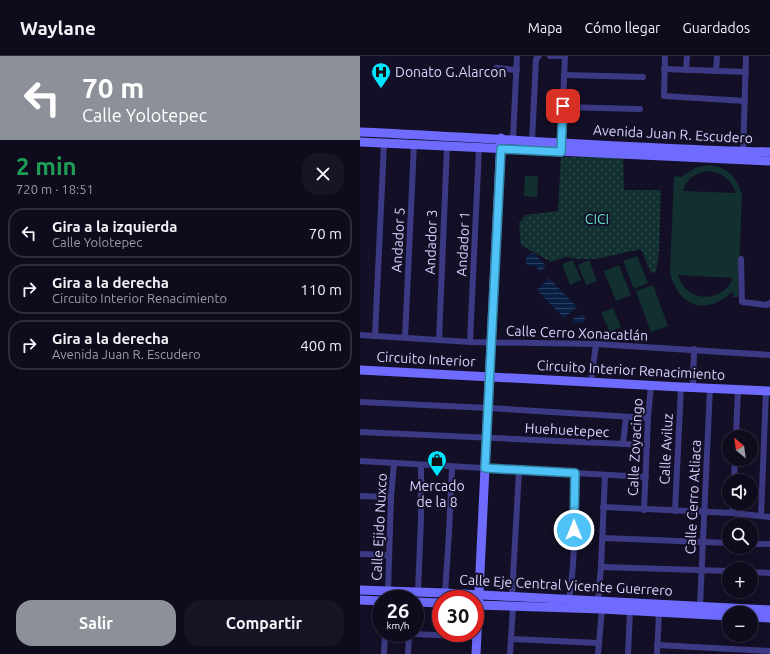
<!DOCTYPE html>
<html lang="es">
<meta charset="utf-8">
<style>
:root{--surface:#0e0b1c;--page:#171425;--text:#f1f3f6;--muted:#9b9ba3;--line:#2e2b3b;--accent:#8c9099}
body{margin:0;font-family:Ubuntu,sans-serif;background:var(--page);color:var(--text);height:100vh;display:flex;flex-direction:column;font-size:15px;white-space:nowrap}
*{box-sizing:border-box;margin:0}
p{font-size:13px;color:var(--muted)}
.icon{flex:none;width:22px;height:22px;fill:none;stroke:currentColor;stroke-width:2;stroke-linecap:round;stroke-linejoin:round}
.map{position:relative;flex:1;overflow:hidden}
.side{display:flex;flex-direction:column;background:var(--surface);width:360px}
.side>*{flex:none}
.banner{background:#8c9099;color:#fff;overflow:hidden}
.needle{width:26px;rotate:331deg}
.buttons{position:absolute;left:362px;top:374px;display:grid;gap:8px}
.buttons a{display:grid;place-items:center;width:36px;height:36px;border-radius:50%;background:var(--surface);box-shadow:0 2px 10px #0003,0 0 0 1px var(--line);font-size:20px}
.speed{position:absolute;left:12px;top:534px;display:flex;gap:8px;font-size:20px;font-weight:700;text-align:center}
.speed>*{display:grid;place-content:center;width:52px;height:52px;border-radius:50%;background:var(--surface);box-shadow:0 2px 10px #0003,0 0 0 1px var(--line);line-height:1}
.speed small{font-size:10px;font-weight:400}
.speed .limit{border:6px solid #d22;background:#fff;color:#111}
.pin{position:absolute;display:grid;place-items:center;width:34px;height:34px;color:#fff;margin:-17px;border-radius:8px;box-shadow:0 2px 6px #0006}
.me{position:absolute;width:44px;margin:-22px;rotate:0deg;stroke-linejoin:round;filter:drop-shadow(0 0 3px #0008)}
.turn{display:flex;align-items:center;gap:14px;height:84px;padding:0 16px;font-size:18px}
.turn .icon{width:52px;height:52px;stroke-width:2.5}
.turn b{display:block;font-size:28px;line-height:34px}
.round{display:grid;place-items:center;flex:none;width:42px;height:42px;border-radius:16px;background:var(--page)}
.headline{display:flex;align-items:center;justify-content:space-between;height:68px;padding:0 16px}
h1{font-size:24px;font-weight:700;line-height:30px;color:#1e9e55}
.primary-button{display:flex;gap:8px;margin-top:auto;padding:8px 16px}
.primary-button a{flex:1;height:46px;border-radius:16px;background:var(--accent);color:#fff;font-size:16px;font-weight:700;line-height:46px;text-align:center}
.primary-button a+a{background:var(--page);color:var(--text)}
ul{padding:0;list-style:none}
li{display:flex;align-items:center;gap:12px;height:50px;margin:0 8px 6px;padding:0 8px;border:2px solid var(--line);border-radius:16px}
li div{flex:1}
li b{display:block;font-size:15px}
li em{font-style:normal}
header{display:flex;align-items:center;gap:24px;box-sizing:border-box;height:56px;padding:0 20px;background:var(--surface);border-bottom:1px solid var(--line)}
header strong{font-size:19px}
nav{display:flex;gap:22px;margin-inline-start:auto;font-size:14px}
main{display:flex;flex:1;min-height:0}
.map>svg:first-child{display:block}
.green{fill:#12302f;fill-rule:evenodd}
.park{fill:url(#park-dots)}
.water{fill:url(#water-rules)}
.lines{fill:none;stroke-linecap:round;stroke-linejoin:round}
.minor{stroke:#3d3a85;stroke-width:6}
.secondary{stroke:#6f6bff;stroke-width:9}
.route-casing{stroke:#337fa1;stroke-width:10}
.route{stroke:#4fc3f7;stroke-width:7}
.labels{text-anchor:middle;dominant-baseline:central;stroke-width:4;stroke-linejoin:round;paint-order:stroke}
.poi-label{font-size:14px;fill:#d9d4ff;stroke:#130f26;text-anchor:start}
.street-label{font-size:14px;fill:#d9d4ff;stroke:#130f26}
.park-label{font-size:14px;fill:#5fe0c0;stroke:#130f26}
</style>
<header>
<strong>Waylane</strong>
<nav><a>Mapa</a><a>Cómo llegar</a><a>Guardados</a></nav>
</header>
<main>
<section class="side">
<div class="banner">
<div class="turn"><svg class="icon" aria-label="left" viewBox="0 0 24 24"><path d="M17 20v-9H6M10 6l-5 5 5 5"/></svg><div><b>70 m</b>Calle Yolotepec</div></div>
</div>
<div class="headline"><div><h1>2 min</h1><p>720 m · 18:51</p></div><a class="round"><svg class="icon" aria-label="close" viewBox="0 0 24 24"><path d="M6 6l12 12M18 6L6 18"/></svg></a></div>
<ul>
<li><svg class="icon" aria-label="left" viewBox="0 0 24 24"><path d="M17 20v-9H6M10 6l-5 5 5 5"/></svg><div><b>Gira a la izquierda</b><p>Calle Yolotepec</p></div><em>70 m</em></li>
<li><svg class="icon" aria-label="right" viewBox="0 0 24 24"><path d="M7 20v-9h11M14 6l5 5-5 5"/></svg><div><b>Gira a la derecha</b><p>Circuito Interior Renacimiento</p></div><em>110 m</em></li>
<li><svg class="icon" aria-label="right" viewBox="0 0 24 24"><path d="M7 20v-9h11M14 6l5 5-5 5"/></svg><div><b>Gira a la derecha</b><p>Avenida Juan R. Escudero</p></div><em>400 m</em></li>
</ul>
<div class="primary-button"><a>Salir</a><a>Compartir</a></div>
</section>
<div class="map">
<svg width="410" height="598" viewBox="0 0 410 598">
<defs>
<pattern id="park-dots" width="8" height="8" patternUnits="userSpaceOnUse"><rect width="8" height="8" fill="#12302f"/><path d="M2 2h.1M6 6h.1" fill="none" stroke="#344d4e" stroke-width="1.8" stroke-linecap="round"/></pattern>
<pattern id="water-rules" width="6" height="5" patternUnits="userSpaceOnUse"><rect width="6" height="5" fill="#0a1f44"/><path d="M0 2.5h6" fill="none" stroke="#2d3f60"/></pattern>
</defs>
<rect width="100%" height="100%" fill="#130f26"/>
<g class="green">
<path d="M349,109C368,111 377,121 382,139L378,241H373V235C347,260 319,252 310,217L314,120L321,121L337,111ZM348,115C362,116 371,123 376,137L323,135C326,123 335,117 348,115ZM318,219L373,222C362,248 326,247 318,219Z"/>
<path d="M165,120H178L177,141L164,140Z"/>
<path d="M277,200L288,227L274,233L263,205Z"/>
<path d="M213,204L221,224L210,229L202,208Z"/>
<path d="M229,204L237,225L226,229L218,209Z"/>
<path d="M259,209L271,239L256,245L244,215Z"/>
<path d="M293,229L308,270L291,276L276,235Z"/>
<path d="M253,252L261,271L250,276L241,257Z"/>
</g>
<path class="park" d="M201,101L263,102L264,134H301L299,197L296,216L291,217L281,193L237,203H219L205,201L191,206L161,189L159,167L165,159L198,155Z"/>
<g class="water">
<path d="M172,197L175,198L186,210L181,216L175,210L166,209V201Z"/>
<path d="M189,222L217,251L204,262L177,234Z"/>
<path d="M221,259H224L225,261L224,266L222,267H213V262Z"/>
</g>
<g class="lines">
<g class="minor">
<path d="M190,0H205"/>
<path d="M305,0L304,40L385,45"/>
<path d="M136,12L157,14"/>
<path d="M304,13L386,16"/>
<path d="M326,14L327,0"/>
<path d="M356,15L357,0"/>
<path d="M204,19L283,21"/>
<path d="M203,51L280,53"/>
<path d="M153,83L157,0"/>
<path d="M172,85L176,3L179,0"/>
<path d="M201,90L205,0"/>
<path d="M383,98L386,0"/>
<path d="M381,203L382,246L407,249L410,247"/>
<path d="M0,279L110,286L236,288L410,299"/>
<path d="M15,280L24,87"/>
<path d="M45,282L54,88"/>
<path d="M79,284L87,90"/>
<path d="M110,286L119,91"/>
<path d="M231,326L236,288"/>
<path d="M333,331L334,293"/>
<path d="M0,346L129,352L288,362"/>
<path d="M0,376L287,389"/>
<path d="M376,381L378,333"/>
<path d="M263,388L266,361"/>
<path d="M0,405L286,421"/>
<path d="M374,425L375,403"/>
<path d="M0,440L31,441"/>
<path d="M243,451L372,457L410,461"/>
<path d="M284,454L288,362L291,329"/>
<path d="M315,455L321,331"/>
<path d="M372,457L373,447"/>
<path d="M401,460L406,335"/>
<path d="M243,482L369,487"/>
<path d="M391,488H410"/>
<path d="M0,498L29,499"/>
<path d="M241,511L369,515"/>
<path d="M391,516L410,517"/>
<path d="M28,535L31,441L34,407"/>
<path d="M58,536L61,463V409"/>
<path d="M85,537L89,477L92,411"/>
<path d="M152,540L159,414"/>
<path d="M209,543C216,502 214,459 215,417"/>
<path d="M238,544L241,511L245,419"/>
<path d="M340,550L350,332"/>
<path d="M33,577L116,581"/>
<path d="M151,583L239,587"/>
<path d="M297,589L410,595"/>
<path d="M24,598L25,577"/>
<path d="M48,598L49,578"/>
<path d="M150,598L153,551"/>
<path d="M238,598L242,553"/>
<path d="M268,598L270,556"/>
<path d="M297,598L299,557"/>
</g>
<g class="secondary">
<path d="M0,76C137,82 273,93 410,96"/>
<path d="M0,86L410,105"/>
<path d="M0,314L321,331L410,335"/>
<path d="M0,534L85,537L410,554"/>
<path d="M0,544L21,545"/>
<path d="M55,546L81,547"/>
<path d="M115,549L242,553L369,560"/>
<path d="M391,561L410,562"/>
<path d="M116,598L141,82"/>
</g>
</g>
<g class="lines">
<defs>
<path id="route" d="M203,50L201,96L141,93L125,412L215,417L214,474"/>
</defs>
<use href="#route" class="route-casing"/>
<use href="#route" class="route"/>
</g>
<defs>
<symbol id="hospital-pin" viewBox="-11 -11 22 30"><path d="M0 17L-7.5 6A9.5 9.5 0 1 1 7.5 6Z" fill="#00e5ff" stroke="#130f26"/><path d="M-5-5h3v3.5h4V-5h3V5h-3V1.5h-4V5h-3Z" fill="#111"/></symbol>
<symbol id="shop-pin" viewBox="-11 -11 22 30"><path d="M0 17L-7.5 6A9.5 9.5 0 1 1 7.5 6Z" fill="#00e5ff" stroke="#130f26"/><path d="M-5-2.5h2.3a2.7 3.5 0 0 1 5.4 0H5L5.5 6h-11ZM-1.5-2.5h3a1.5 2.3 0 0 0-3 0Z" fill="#111"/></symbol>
</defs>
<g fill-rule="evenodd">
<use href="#hospital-pin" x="10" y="5" width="22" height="30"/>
<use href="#shop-pin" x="66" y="393" width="22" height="30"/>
</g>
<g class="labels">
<g class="poi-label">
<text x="35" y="16">Donato G.Alarcon</text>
<text x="77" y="430" text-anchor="middle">Mercado<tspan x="77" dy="16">de la 8</tspan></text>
</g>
<g class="street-label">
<text transform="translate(313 78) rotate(3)">Avenida Juan R. Escudero</text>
<text transform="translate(38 184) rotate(-87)">Andador 5</text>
<text transform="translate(71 186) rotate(-88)">Andador 3</text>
<text transform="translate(103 188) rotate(-87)">Andador 1</text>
<text transform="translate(217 277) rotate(2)">Calle Cerro Xonacatlán</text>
<text transform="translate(66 303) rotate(3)">Circuito Interior</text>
<text transform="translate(271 314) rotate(3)">Circuito Interior Renacimiento</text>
<text transform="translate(207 374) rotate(3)">Huehuetepec</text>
<text transform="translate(275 391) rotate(-87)">Calle Zoyacingo</text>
<text transform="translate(306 393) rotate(-87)">Calle Aviluz</text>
<text transform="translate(333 441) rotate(-87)">Calle Cerro Atliaca</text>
<text transform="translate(19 471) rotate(-87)">Calle Ejido Nuxco</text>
<text transform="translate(206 529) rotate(3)">Calle Eje Central Vicente Guerrero</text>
</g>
<g class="park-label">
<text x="237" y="163">CICI</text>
</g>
</g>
</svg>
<div class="buttons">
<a><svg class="needle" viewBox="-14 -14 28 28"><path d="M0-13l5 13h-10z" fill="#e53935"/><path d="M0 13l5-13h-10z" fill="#9b9ba3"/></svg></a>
<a><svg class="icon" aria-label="sound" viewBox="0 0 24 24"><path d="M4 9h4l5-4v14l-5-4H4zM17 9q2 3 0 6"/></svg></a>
<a><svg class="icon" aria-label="search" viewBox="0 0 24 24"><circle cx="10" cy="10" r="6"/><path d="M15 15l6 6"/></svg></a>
<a>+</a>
<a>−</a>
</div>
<div class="speed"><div>26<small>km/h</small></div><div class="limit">30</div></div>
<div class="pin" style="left:203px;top:50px;background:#d93025"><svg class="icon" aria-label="arrive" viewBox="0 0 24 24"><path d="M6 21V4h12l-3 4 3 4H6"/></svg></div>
<svg class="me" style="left:214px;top:474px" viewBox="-20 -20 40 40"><circle r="17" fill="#4fc3f7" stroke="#fff" stroke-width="3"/><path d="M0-11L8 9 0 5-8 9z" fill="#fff"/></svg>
</div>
</main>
